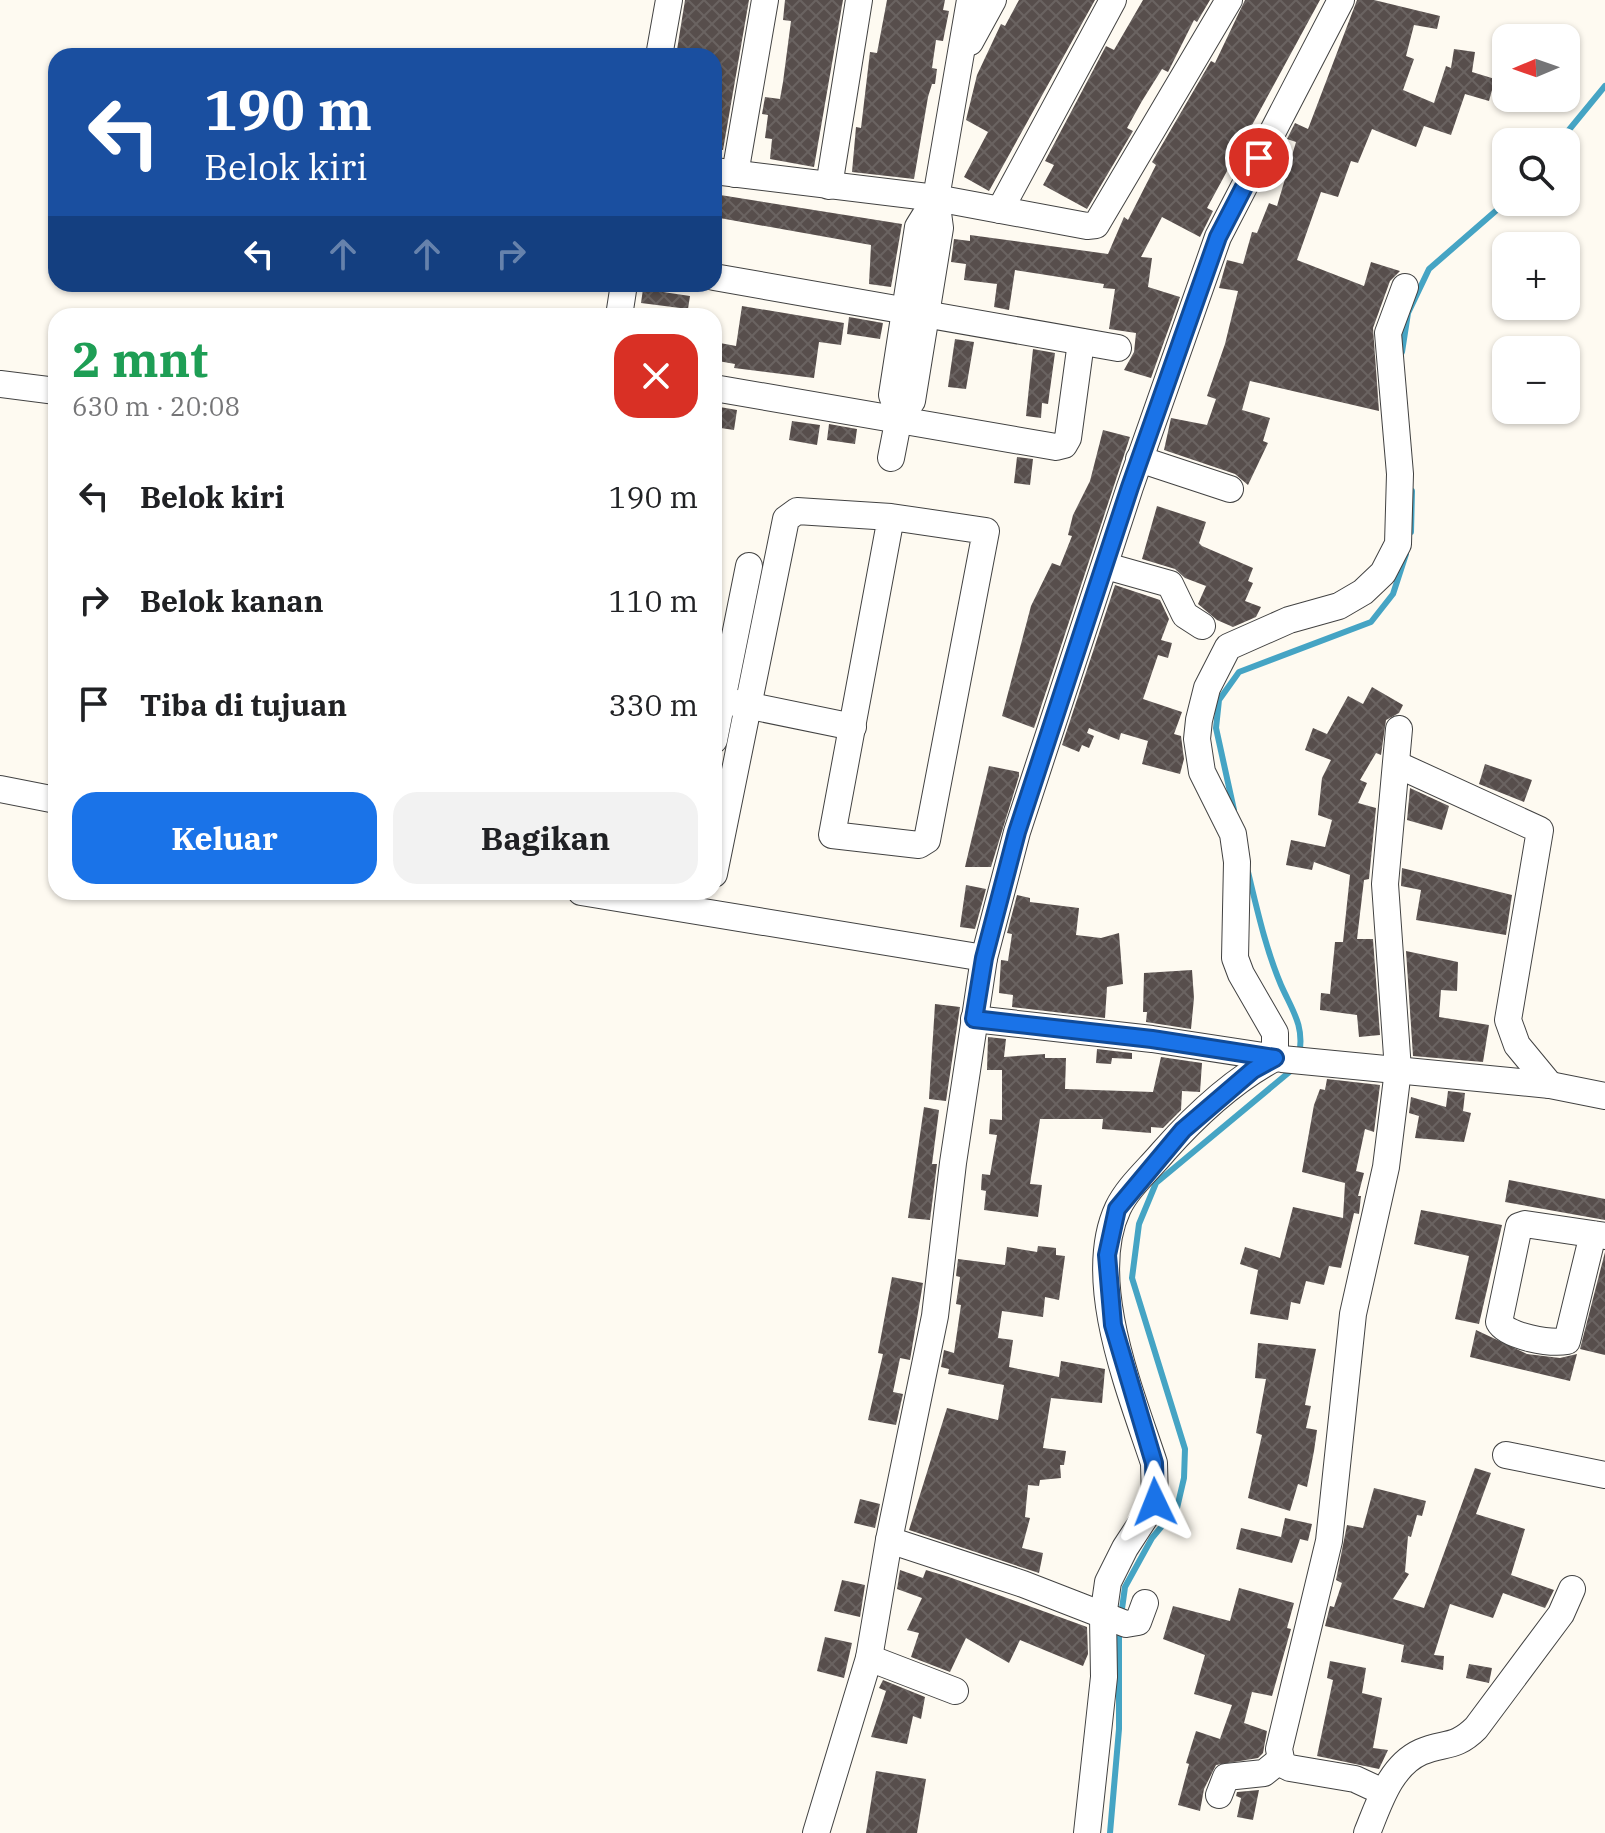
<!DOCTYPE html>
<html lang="id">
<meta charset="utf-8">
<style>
:root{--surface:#fff;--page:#f2f2f2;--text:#202124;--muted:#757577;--accent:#1a73e8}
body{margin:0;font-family:"IBM Plex Serif",serif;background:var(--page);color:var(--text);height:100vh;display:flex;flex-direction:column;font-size:30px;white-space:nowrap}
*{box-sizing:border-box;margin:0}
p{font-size:26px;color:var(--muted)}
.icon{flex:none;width:44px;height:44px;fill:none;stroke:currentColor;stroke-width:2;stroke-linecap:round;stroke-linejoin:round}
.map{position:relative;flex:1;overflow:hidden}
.side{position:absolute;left:48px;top:308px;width:674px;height:592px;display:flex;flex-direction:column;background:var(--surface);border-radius:24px;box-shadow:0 2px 6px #0004}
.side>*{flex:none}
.banner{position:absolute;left:48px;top:48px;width:674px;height:244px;border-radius:24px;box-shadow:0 2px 6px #0004;background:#1a4fa0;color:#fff;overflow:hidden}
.needle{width:52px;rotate:268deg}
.controls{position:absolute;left:1492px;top:24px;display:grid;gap:16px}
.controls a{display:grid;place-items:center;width:88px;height:88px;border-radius:16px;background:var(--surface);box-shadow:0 2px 6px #0004;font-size:40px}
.pin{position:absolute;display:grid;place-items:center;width:68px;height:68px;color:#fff;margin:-34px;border:4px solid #fff;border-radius:50%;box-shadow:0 2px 8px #0007}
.me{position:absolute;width:88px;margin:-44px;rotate:358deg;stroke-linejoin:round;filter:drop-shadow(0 0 6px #0008)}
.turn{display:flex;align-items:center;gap:28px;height:168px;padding:0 24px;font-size:36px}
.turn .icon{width:104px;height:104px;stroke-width:2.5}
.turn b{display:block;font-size:56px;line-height:68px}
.lanes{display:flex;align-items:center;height:76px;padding:0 24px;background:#0003;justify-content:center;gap:40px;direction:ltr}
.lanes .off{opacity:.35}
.round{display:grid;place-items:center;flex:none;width:84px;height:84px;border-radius:24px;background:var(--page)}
.headline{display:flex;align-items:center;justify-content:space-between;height:136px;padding:0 24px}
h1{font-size:48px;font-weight:800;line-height:60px;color:#1e9e55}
.action{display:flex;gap:16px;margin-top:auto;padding:16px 24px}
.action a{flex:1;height:92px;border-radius:24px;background:var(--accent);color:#fff;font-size:32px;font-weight:800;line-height:92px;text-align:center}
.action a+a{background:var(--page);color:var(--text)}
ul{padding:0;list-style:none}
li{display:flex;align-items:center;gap:24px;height:104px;padding:0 24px}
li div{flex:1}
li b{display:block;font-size:30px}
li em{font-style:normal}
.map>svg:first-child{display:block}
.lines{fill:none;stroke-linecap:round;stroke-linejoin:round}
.stream{stroke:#45a4c4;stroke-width:6}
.building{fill:url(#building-cross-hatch)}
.minor-casing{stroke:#424242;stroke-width:28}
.minor{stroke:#fff;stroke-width:26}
.route-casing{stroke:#114b97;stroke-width:20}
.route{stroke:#1a73e8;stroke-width:14}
</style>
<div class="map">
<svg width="1605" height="1833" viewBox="0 0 1605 1833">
<defs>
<pattern id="building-cross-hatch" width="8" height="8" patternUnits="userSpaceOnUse" patternTransform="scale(2)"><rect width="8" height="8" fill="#574e4c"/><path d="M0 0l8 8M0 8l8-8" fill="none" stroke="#6a6361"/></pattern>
</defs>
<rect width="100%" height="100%" fill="#fefaf1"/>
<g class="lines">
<g class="stream">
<path d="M1559,142L1605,86"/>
<path d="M1402,352L1408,313L1429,269L1506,202"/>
<path d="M1411,532L1412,491"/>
<path d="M1234,810L1216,728L1219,700L1239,672L1371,622L1393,594L1406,554"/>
<path d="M1248,872C1257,909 1266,950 1281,985C1292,1010 1305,1026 1299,1055"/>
<path d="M1121,1616L1125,1587L1152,1538L1177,1508L1184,1478L1185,1449L1132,1278L1139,1224L1156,1183L1293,1069"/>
<path d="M1110,1833L1119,1729V1629"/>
</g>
</g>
<g class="building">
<path d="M685,0H749L723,150L714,149V56H676Z"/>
<path d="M785,0H843L814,167L770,159L772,139L765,138L768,115L762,114L765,97L780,99L783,82L791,21L783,20Z"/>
<path d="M887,0H945L943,10L949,11L943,41L936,40L932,68L937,69L935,84H932L928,97L914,179L852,172L856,127L861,128L870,52L877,53Z"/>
<path d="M1019,0H1095L989,191L964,177L988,132L966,120L977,75L1001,24L1005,26Z"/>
<path d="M1143,0H1210L1197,22L1194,20L1168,72L1162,69L1142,101L1127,128L1133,131L1087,209L1043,185L1054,165L1045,161L1106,46L1114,50Z"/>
<path d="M1245,0H1320L1207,208L1213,211L1200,237L1162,217L1141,257L1152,258L1148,287L1180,297L1151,378L1124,370L1134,352L1136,333L1109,329L1115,289L1103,288L1104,284L1015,270L1009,310L994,307L997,284L964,280L966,264L951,262L954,239L970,241V235L1108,254L1124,217L1128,220L1156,165L1152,162L1211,61L1215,63Z"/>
<path d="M1357,0H1374L1440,16L1437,29L1414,25L1406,56L1414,59L1403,90L1434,103L1446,66L1451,68L1454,49L1475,52L1472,72L1495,79L1489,101L1465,94L1451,135L1424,126L1416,147L1372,129L1358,163L1351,161L1338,197L1321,192L1297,260L1364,286L1371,262L1400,271L1390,281L1373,328L1379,411L1250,381L1242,410L1270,418L1263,441L1268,443L1248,485L1235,474L1164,450L1171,418L1207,425L1216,399L1207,396L1225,344L1238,291L1219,288L1227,260L1243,264L1252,232L1257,233L1269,203L1277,206L1296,142L1287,139L1295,123L1308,129Z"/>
<path d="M714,194L902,224L891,287L869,284L871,245L714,217Z"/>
<path d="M643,289L690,296L688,309L641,303Z"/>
<path d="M742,306L844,323L841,345L819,342L814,378L734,368L735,364L718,361L720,343L736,346Z"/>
<path d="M849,317L883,323L880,339L847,334Z"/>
<path d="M955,339L974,342L966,389L948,387Z"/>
<path d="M1033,349L1055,353L1048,404L1042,403L1041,418L1026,416Z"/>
<path d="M714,406L737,410L734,430L714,427Z"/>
<path d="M792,421L820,425L817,445L789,440Z"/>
<path d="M829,424L857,429L855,444L827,440Z"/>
<path d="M1103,430L1130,437L1034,728L1002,716L1031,606L1052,563L1060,566L1072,536L1068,535L1073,515L1090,481Z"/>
<path d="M1017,457L1033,459L1030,485L1014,483Z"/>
<path d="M1157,506L1206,522L1199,543L1202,546L1253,568L1248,581L1253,583L1245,601L1261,607L1256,617L1233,627L1217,620L1198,604L1206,586L1185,578L1175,569L1142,559Z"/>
<path d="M1115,585L1160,600L1169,619L1161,640L1172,643L1168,658L1158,655L1143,699L1182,712L1174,734L1181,736L1184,759L1180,774L1142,764L1148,741L1121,733L1119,740L1089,728L1087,733L1094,736L1089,748L1082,745L1079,752L1062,745Z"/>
<path d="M1372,687L1403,705L1399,713L1386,720L1381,755L1376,753L1360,780L1367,783L1358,803L1376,808L1369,879L1364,880L1357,939H1373L1380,1035L1359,1037L1357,1015L1320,1010L1321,993L1330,994L1335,942H1343L1350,875L1314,862L1312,870L1286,865L1291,840L1325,847L1332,820L1318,815L1322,778L1331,760L1305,750L1313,728L1327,734L1348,696L1363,704Z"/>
<path d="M1485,764L1532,780L1524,802L1479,784Z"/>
<path d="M989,766L1019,772V776L991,867H965Z"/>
<path d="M1410,788L1449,806L1442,830L1407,820Z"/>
<path d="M1402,868L1512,895L1506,935L1416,920L1421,890L1401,886Z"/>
<path d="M966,885L986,889L975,929L960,927Z"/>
<path d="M1017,895L1030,898V902L1079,908L1076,935L1101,938L1119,933L1123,984L1107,987L1105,1018L1012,1007L1013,995L999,993L1001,960L1008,961L1012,934L1007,933Z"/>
<path d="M1406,951L1458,962L1457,991L1441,990L1439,1017L1489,1025L1483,1062L1413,1056Z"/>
<path d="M1192,970L1194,998L1191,1029L1146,1022L1147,1012H1143L1144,973Z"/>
<path d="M935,1004L960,1007L946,1101L929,1099Z"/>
<path d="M988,1037L1006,1039L1004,1057L1045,1054V1058H1066L1065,1089L1153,1092L1161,1057L1202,1063L1200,1092L1182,1091L1181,1110L1163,1128L1151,1127V1133L1102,1129L1103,1119H1040L1030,1184L1042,1185L1038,1217L984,1210L986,1191L981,1190L982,1174L990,1175L997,1135L989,1134L990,1119L1002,1120V1070H987Z"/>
<path d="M1097,1049L1132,1053V1059L1112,1058L1111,1064L1096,1063Z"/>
<path d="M1327,1079L1380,1085L1374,1132L1365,1129L1356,1171L1364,1173L1358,1196H1361L1359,1214L1354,1213L1341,1268L1329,1266L1324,1285L1306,1281L1300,1304L1291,1302L1288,1320L1250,1314L1258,1270L1240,1264L1245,1247L1280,1258L1293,1207L1343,1218L1345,1183L1302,1172L1314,1105L1320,1089L1325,1090Z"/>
<path d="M1448,1091L1465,1093L1463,1111L1471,1113L1464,1142L1415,1138L1419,1116L1409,1113L1411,1097L1446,1107Z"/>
<path d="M924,1107L939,1110L932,1164H937L930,1220L908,1218Z"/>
<path d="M1509,1180L1605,1199V1220L1505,1202Z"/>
<path d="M1421,1210L1502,1225L1479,1324L1455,1319L1469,1256L1414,1244Z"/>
<path d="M1038,1246L1056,1248V1255L1065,1256L1059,1300L1045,1297L1043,1317L1002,1311L998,1338L1013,1340L1009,1367L1059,1377L1061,1361L1105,1369L1102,1403L1051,1398L1043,1448L1066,1451L1064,1465H1060L1061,1478L1040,1480L1039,1486L1028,1485L1025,1517L1030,1518L1022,1548L1043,1553L1039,1573L909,1530L947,1408L998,1420L1004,1385L948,1374L949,1369L941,1367L944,1350L954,1353L961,1305L956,1304L960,1277L956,1276L958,1259L1005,1265L1007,1247L1037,1252Z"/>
<path d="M1605,1252V1355L1580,1349Z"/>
<path d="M892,1277L923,1283L910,1360L900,1358L893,1392L903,1394L896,1425L868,1420L883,1354L878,1353Z"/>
<path d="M1476,1330L1527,1354L1560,1358L1577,1354L1570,1381L1470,1357Z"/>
<path d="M1258,1343L1316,1349L1305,1405L1311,1406L1306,1428L1317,1430L1314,1451L1307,1487L1298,1484L1290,1511L1248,1498L1262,1435L1256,1433L1266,1379L1255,1378Z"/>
<path d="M1475,1468L1491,1473L1476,1514L1525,1529L1511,1575L1554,1590L1545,1608L1503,1593L1493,1618L1450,1604L1434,1655L1444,1656L1443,1670L1401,1662L1404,1645L1325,1626L1330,1606L1334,1607L1342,1583L1336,1580L1347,1525L1363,1528L1374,1488L1426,1501L1422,1516L1417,1515L1411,1537L1408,1536L1405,1572L1409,1574L1393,1599L1424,1608Z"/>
<path d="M860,1499L880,1504L875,1528L854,1523Z"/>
<path d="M1285,1518L1312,1524L1308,1541L1300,1539L1292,1563L1236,1549L1241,1528L1281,1537Z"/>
<path d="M900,1570L923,1578L926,1570L949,1577L1087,1627L1088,1654L1083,1666L1020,1640L1009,1663L966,1638L950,1672L911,1657L919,1633L907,1630L922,1598L897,1589Z"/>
<path d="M842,1580L865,1585L860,1617L834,1611Z"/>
<path d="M1239,1588L1294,1603L1287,1628L1291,1629L1272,1696L1252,1692L1244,1723L1267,1731L1263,1753L1258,1758L1216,1765L1204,1789L1200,1811L1178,1805L1189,1764L1186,1763L1196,1731L1220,1739L1232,1705L1194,1694L1205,1655L1163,1639L1173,1606L1230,1621Z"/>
<path d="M825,1637L852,1643L844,1678L817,1671Z"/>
<path d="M1330,1661L1366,1668L1362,1693L1382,1698L1373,1748L1388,1750L1379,1769L1317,1756L1333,1680L1327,1678Z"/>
<path d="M1469,1664L1492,1668L1489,1683L1466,1678Z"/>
<path d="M883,1680L925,1697L921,1719L913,1716L907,1744L871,1737L886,1691L879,1688Z"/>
<path d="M876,1771L926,1779L917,1833H866Z"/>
<path d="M1259,1790L1253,1820L1237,1817L1241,1798L1236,1796L1237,1792Z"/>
</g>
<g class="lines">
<defs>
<g id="minor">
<path d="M970,42L993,0"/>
<path d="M659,56L669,0"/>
<path d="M714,171L936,198L1087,226L1096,225L1229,0"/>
<path d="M735,174L765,0"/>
<path d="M829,186L859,0"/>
<path d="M1000,210L1113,0"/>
<path d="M714,277L1118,348"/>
<path d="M619,316L624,284"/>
<path d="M0,384L56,391"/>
<path d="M714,388L1056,447L1064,445L1068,438L1081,342"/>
<path d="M899,417L892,395L918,227L936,198"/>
<path d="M891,458L899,417L912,401L940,228L936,198L970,0"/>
<path d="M1139,459L1230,489"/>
<path d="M1106,566L1170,584L1185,615L1202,626"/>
<path d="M731,702L853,727"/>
<path d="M714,740L749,566"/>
<path d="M1398,765L1540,830L1508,1020L1517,1045L1550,1085"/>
<path d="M0,789L56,800"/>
<path d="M714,874L786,519L797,511L891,517L986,531L927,840L919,845L832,835L891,517"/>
<path d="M581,892L984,958"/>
<path d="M974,1019L1152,1039L1282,1059L1550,1085L1605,1096"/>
<path d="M1593,1234L1567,1341C1551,1344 1507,1337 1499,1322L1519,1226L1525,1224L1605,1236"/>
<path d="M1506,1455L1605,1475"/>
<path d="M889,1540L1023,1584L1126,1624L1138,1622L1145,1603"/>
<path d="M869,1658L955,1691"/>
<path d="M1383,1792L1355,1779L1290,1768L1282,1764L1279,1749L1329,1541L1353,1314L1386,1167L1398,1070L1385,884L1399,729"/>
<path d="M1219,1795L1226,1777L1264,1773L1280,1760"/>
<path d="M816,1833L869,1658L889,1540L935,1316L953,1163L984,958L1017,832L1130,487L1218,237L1341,0"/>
<path d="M1087,1833L1104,1677L1103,1617L1108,1582L1125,1548L1155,1502L1154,1463C1131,1393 1084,1280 1118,1208C1128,1187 1149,1169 1164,1151C1195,1116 1234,1080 1275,1058V1033L1241,974L1235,958L1237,862L1233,834L1202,772L1197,739L1199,720L1207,688L1228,647L1289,620L1339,606L1363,592L1383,573L1398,544L1400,474L1388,333L1405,287"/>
<path d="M1367,1833C1379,1804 1390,1766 1421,1752C1444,1742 1455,1749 1476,1728L1561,1614L1572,1589"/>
</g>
</defs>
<use href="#minor" class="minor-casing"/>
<use href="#minor" class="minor"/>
</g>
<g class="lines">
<defs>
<path id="route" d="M1155,1502L1154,1463L1113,1325L1107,1255L1117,1209L1183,1130L1253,1070L1275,1058L1152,1039L974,1019L984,958L1017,832L1130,487L1218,237L1259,158"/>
</defs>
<use href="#route" class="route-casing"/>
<use href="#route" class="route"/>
</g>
</svg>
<div class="controls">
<a><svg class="needle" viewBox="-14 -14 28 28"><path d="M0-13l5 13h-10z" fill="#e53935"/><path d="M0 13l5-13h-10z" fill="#757577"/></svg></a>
<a><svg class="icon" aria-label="search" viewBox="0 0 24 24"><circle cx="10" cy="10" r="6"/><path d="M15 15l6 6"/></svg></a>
<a>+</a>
<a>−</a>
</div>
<div class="pin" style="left:1259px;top:158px;background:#d93025"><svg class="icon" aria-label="arrive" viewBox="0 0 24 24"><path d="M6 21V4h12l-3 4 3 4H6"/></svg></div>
<svg class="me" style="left:1155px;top:1502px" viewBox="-20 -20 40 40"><path d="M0-17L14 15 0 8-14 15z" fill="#1a73e8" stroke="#fff" stroke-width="4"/></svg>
<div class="banner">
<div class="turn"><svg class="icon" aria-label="left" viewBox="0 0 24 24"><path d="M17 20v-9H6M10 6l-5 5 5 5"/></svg><div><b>190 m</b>Belok kiri</div></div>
<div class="lanes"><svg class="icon" aria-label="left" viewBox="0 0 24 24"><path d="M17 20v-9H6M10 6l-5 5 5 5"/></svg><svg class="icon off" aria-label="ahead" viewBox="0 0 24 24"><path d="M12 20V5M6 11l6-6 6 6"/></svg><svg class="icon off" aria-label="ahead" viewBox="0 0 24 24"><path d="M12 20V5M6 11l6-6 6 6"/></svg><svg class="icon off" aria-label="right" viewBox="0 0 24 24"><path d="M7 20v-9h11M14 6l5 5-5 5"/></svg></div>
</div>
<section class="side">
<div class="headline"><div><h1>2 mnt</h1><p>630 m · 20:08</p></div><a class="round" style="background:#d93025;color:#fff"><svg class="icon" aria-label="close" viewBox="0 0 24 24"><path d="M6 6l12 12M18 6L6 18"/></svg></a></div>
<ul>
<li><svg class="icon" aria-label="left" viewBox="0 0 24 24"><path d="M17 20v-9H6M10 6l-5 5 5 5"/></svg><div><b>Belok kiri</b></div><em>190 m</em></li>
<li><svg class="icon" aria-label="right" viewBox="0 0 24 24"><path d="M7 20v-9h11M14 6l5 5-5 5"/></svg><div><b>Belok kanan</b></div><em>110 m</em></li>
<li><svg class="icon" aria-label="arrive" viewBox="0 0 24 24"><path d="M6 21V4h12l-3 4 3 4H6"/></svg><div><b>Tiba di tujuan</b></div><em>330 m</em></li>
</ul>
<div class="action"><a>Keluar</a><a>Bagikan</a></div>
</section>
</div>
